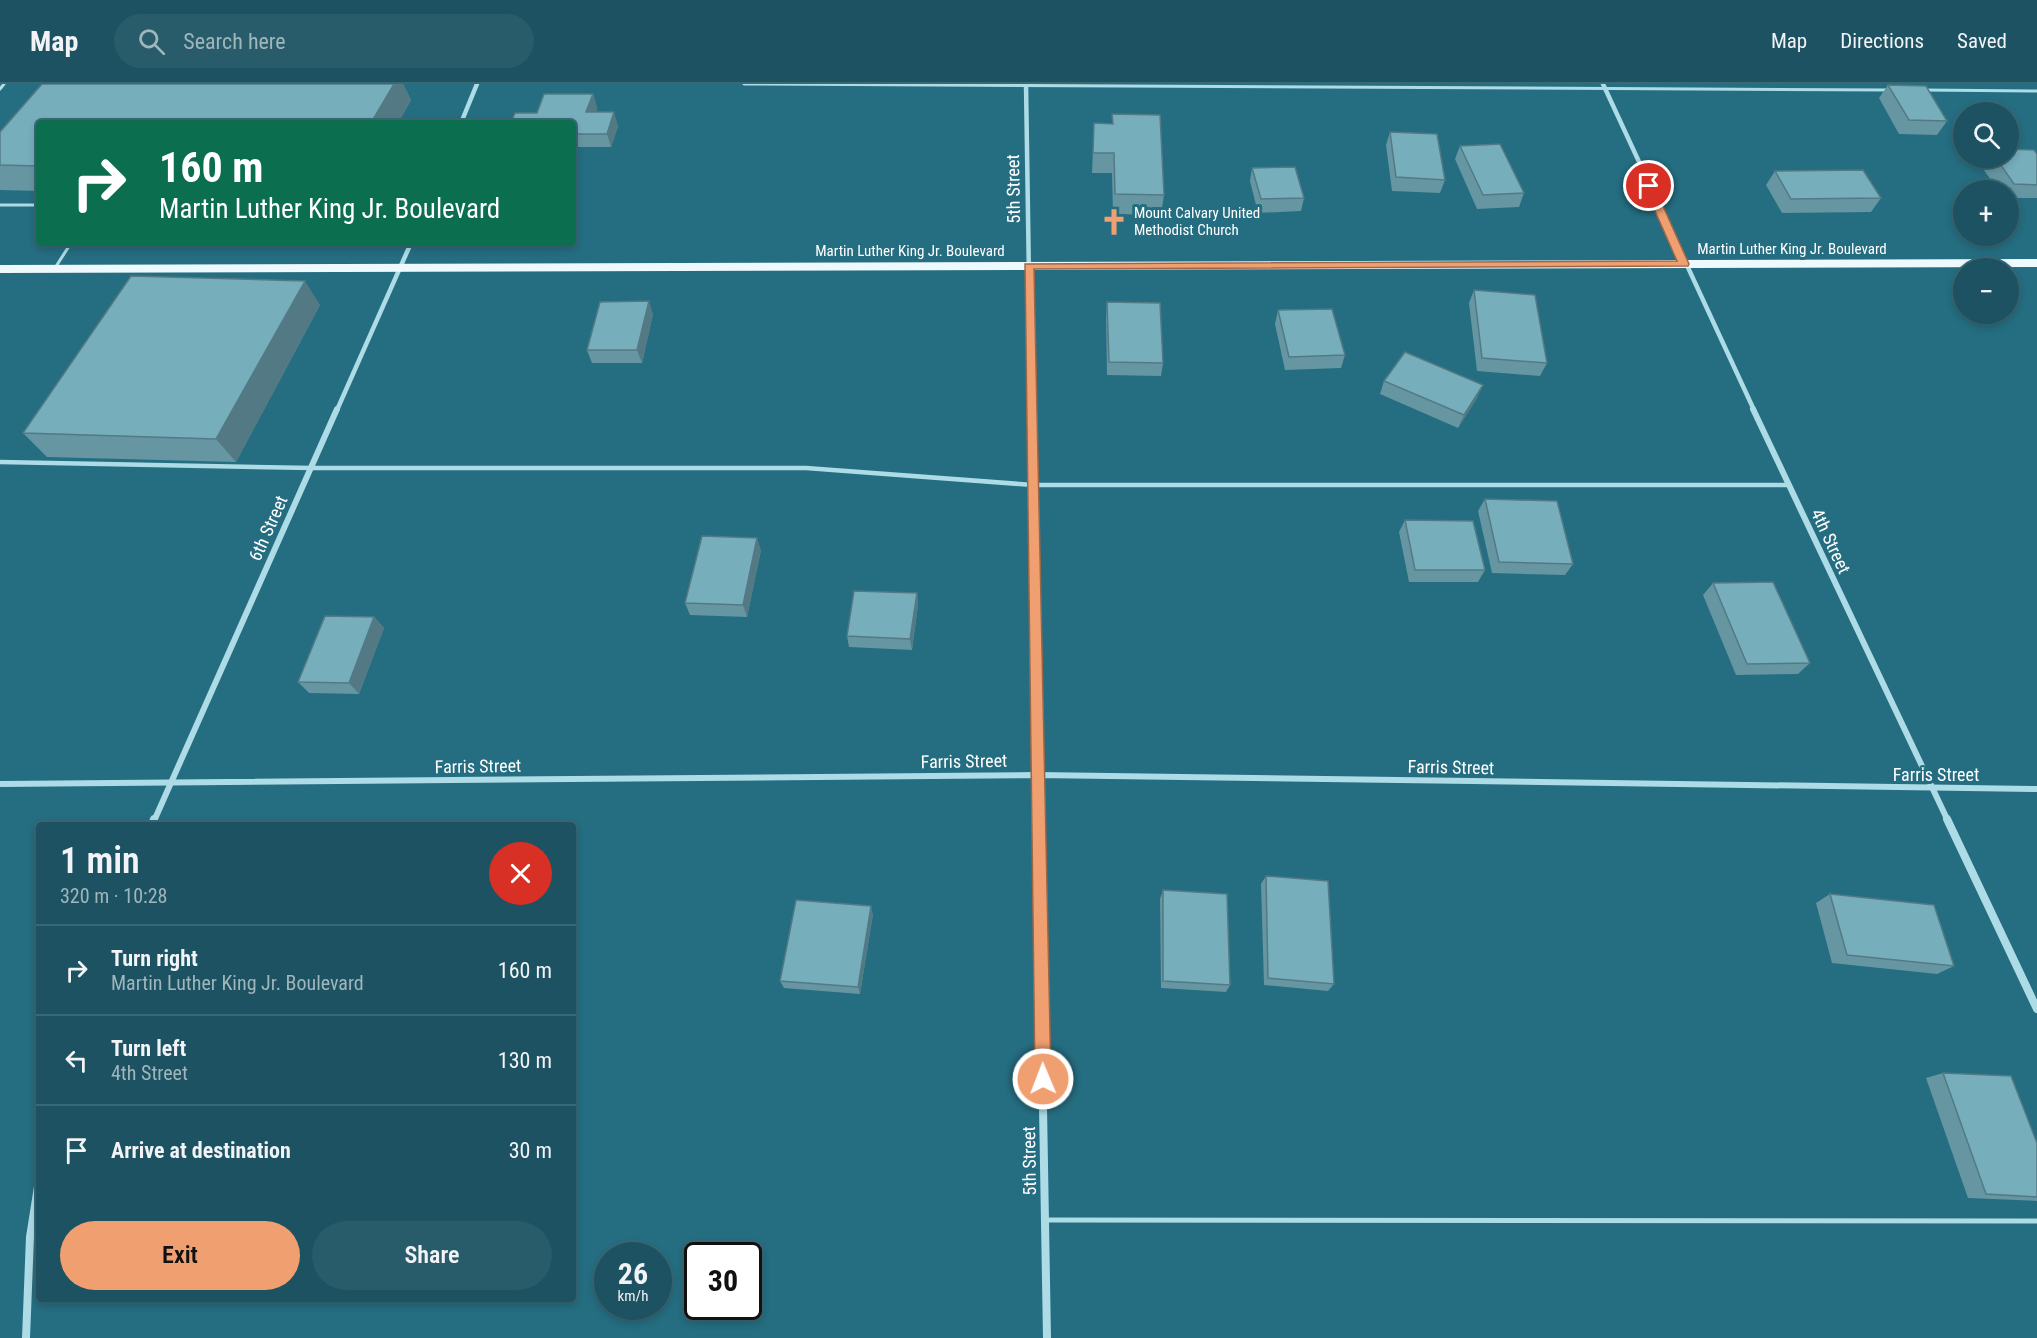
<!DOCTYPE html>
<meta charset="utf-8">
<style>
:root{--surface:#1c5261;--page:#295c6a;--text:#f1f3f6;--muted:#a0b6bd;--line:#3a6976;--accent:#f09f71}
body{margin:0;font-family:"Roboto Condensed",sans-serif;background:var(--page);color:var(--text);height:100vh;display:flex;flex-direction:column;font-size:22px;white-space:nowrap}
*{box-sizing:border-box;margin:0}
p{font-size:20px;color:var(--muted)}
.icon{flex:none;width:33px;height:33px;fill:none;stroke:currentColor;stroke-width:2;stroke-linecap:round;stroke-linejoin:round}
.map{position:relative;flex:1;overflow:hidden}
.details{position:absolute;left:36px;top:738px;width:540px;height:480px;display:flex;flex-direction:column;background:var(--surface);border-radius:6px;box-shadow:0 3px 9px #0003,0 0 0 2px var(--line)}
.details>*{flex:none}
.top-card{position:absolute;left:36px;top:36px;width:540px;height:126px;border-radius:6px;box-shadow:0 3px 9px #0003,0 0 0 2px var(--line);background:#0b6e4f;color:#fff;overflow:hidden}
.tools{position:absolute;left:1953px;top:18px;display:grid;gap:12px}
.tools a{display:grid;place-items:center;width:66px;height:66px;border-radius:50%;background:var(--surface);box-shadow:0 3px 9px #0003,0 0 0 2px var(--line);font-size:30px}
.speed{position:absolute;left:594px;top:1158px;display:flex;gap:12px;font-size:30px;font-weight:700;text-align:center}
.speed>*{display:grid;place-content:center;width:78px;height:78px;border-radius:50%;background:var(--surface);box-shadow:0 3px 9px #0003,0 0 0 2px var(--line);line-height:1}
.speed small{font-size:15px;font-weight:400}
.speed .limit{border:3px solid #111;border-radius:9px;background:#fff;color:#111}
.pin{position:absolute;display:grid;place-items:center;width:51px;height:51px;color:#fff;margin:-26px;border:3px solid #fff;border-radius:50%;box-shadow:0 2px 6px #0007}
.me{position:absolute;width:66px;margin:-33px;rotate:359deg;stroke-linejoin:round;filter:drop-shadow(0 0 4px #0008)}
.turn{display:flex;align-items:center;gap:21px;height:126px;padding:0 24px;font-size:27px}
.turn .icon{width:78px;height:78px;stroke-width:2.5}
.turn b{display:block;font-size:42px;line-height:51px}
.round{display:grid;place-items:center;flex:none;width:63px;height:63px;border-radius:32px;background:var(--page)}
.headline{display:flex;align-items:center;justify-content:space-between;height:102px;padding:0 24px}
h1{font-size:36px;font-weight:600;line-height:45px}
.primary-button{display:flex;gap:12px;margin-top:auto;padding:12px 24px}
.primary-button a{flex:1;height:69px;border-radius:36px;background:var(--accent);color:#111;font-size:24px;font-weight:600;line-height:69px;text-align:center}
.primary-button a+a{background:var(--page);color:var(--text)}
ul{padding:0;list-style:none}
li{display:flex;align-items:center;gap:18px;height:90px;padding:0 24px;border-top:2px solid var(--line)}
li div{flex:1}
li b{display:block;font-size:22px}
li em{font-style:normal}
header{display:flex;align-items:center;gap:36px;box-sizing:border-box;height:84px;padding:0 30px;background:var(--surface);border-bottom:2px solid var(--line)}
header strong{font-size:28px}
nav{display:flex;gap:33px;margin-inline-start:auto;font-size:21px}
.search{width:420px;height:54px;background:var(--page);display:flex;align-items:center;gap:15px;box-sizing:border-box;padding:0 21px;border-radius:33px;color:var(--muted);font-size:22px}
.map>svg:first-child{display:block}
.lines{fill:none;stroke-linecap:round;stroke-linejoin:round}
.lane-far2{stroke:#addbe6;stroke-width:3}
.lane-far1{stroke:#addbe6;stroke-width:4.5}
.lane{stroke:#addbe6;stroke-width:5}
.street-far2{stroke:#addbe6;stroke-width:4.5}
.street-far1{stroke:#addbe6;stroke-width:6}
.street{stroke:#addbe6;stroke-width:8}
.primary{fill:#eef9fd;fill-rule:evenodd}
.wall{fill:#6596a2}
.shaded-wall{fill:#537a84}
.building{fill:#76aebc;stroke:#537a84;stroke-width:1.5}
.route{fill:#f09f71;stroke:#9c6749;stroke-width:1.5}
.labels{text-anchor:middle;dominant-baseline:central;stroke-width:6;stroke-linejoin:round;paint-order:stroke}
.far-poi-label{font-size:15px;fill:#fff;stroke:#256d81;text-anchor:start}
.far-street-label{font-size:15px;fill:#fff;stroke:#256d81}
.street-label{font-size:18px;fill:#fff;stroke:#256d81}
</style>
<header>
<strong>Map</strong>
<div class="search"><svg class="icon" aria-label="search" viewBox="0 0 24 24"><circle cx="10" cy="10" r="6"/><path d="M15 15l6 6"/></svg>Search here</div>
<nav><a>Map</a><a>Directions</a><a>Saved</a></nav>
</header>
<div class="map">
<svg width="2037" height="1254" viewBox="0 0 2037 1254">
<rect width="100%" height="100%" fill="#256d81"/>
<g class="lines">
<g class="lane-far2">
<path d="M744,0L1890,6"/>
<path d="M0,5L4,0"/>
<path d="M1923,6L2037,7"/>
<path d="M0,121H39"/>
<path d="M55,184L71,159"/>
</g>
<path class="lane-far1" d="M0,378L312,384H806L1033,401H1788"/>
<path class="lane" d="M1045,1136L2037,1137"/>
<g class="street-far2">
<path d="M1026,0L1031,326"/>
<path d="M1603,0L1754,326"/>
<path d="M461,39L477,0"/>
<path d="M337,326L411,159"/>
</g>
<g class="street-far1">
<path d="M1031,325L1038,737"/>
<path d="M1753,325L1948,737"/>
<path d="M0,700L1038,691L2037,705"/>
<path d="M154,737L337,325"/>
</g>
<g class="street">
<path d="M1038,735L1047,1254"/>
<path d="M1947,735L2037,925"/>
<path d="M152,741L154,735"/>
<path d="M26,1254L30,1153L39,1096"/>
</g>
<path class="primary" d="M2037,175V183L0,189V181Z"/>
</g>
<g class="wall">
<path d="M42,0H403L411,16L398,39H39V107L0,106V48Z"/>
<path d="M1888,1L1947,37L1937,51L1899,50L1879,14Z"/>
<path d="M593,10L597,24L596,28L618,42L611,63H573V39L537,29Z"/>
<path d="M1112,30L1164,111L1161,131L1113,130L1112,89H1092L1094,39L1112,40Z"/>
<path d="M1390,48L1445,96L1440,109L1392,107L1386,61Z"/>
<path d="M1460,62L1524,109L1519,123L1477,125L1455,75Z"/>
<path d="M2037,70V114H2008V106H1998L1979,79L1984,74H2008Z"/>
<path d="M1252,84L1304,114L1301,127L1258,129L1250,97Z"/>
<path d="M1775,87L1881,114L1871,128L1782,129L1766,101Z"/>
<path d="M1474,206L1547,279L1540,292L1477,287L1469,219Z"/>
<path d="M1107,218L1163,279L1161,292L1107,291L1106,232Z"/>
<path d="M320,221L236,378L47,373L23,349Z"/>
<path d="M1278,226L1345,271L1341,284L1285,286L1275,240Z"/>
<path d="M653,230L642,279H592L587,266Z"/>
<path d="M1384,297L1477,314L1458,344L1380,310Z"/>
<path d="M1485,415L1573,480L1565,491L1492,489L1478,427Z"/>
<path d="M1405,436L1485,486L1478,498H1409L1399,448Z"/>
<path d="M761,466L747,533L690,531L685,519Z"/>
<path d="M1713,499L1810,579L1798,590L1736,591L1703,511Z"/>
<path d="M917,509L918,521L912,566L849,563L847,552Z"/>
<path d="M374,533L384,544L359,610L309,609L298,598Z"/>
<path d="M1266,792L1334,900L1328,907L1264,901L1261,800Z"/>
<path d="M1163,806L1230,901L1226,908L1161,904L1160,815Z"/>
<path d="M1830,810L1954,882L1937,890L1832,879L1816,819Z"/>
<path d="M873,830L860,910L784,904L780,897Z"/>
<path d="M1943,989L2037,1059V1117L1968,1114L1926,994Z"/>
</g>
<g class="shaded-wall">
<path d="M394,0H403L411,16L398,39H371Z"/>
<path d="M593,10L597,24L591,42L586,28Z"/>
<path d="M614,28L618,42L611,63L607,50Z"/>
<path d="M305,197L320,221L236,378L216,355Z"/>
<path d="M649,217L653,230L642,279L637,266Z"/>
<path d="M1483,301L1477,314L1458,344L1464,331Z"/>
<path d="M757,454L761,466L747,533L743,521Z"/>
<path d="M917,509L918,521L912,566L910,555Z"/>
<path d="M374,533L384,544L359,610L349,599Z"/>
<path d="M871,822L873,830L860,910L858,903Z"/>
</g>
<g class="building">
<path d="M42,0H394L371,39H39V82L0,81V48Z"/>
<path d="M1888,1L1926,2L1947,37L1909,36Z"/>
<path d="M544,10H593L586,28H614L607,50H573V39H511L515,29H537Z"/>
<path d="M1112,30L1160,31L1164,111L1115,110L1114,69H1093L1094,39L1113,40Z"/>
<path d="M1390,48L1437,50L1445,96L1396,93Z"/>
<path d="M1500,60L1524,109L1483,111L1460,62Z"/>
<path d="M2008,65L2034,66L2037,70V101L2014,100L1996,74H2008Z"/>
<path d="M1295,83L1304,114L1261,115L1252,84Z"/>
<path d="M1863,86L1881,114L1791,115L1775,87Z"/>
<path d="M131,192L305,197L216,355L23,349Z"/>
<path d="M1474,206L1535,211L1547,279L1482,274Z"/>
<path d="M649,217L637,266H587L600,218Z"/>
<path d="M1107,218L1160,219L1163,279L1109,278Z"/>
<path d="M1332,225L1345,271L1289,273L1278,226Z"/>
<path d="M1405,268L1483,301L1464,331L1384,297Z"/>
<path d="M1485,415L1557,417L1573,480L1499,478Z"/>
<path d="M1405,436L1473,437L1485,486H1415Z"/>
<path d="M702,452L757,454L743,521L685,519Z"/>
<path d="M1773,498L1810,579L1747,580L1713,499Z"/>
<path d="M854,507L917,509L910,555L847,552Z"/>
<path d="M325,532L374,533L349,599L298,598Z"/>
<path d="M1266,792L1328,797L1334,900L1268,894Z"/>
<path d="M1163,806L1227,810L1230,901L1163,897Z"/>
<path d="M1830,810L1934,821L1954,882L1847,871Z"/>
<path d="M796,816L871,822L858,903L780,897Z"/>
<path d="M1943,989L2011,992L2037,1059V1113L1986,1110Z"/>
</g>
<path class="route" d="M1645,100L1654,102L1689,180L1688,182L1034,185L1051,995L1049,1001L1043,1004L1037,1001L1035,995L1025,180L1677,177L1644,102Z"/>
<defs>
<symbol id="church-bare" viewBox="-9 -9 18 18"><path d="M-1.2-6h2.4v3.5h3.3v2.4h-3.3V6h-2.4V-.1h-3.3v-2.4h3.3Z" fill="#f09f71" stroke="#256d81" stroke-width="2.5" paint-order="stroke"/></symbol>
</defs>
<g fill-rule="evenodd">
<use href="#church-bare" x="1095" y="119" width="38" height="38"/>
</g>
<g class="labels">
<g class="far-poi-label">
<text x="1134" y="129">Mount Calvary United<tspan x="1134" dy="17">Methodist Church</tspan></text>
</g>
<g class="far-street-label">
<text x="1792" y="165">Martin Luther King Jr. Boulevard</text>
<text x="910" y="167">Martin Luther King Jr. Boulevard</text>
</g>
<g class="street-label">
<text transform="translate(1013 105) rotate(-91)">5th Street</text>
<text transform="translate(268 444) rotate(-66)">6th Street</text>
<text transform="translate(1831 457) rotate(65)">4th Street</text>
<text transform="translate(964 677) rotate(-1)">Farris Street</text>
<text transform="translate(478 682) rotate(-1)">Farris Street</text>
<text transform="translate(1451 683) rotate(1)">Farris Street</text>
<text x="1936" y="690">Farris Street</text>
<text transform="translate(1029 1077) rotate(-91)">5th Street</text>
</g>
</g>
</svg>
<div class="tools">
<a><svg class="icon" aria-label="search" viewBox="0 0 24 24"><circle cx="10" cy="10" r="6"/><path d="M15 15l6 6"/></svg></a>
<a>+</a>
<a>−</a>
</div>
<div class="speed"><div>26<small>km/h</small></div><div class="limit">30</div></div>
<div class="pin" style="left:1649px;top:102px;background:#d93025"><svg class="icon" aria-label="arrive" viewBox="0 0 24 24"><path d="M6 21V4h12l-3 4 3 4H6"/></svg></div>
<svg class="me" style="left:1043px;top:995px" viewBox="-20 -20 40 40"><circle r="17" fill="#f09f71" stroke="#fff" stroke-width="3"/><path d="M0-11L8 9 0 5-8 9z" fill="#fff"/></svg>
<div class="top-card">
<div class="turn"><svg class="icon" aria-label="right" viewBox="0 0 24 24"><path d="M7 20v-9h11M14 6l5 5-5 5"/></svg><div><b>160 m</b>Martin Luther King Jr. Boulevard</div></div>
</div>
<section class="details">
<div class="headline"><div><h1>1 min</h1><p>320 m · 10:28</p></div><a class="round" style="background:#d93025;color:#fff"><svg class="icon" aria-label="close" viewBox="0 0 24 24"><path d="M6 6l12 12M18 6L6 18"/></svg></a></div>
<ul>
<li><svg class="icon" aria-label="right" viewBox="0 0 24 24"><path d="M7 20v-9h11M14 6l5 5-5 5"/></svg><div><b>Turn right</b><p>Martin Luther King Jr. Boulevard</p></div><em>160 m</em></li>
<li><svg class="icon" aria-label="left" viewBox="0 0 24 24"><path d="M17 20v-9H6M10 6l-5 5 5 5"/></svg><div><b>Turn left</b><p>4th Street</p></div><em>130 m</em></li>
<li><svg class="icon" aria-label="arrive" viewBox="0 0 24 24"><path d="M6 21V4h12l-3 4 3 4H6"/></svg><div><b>Arrive at destination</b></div><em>30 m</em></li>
</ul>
<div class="primary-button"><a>Exit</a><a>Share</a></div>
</section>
</div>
